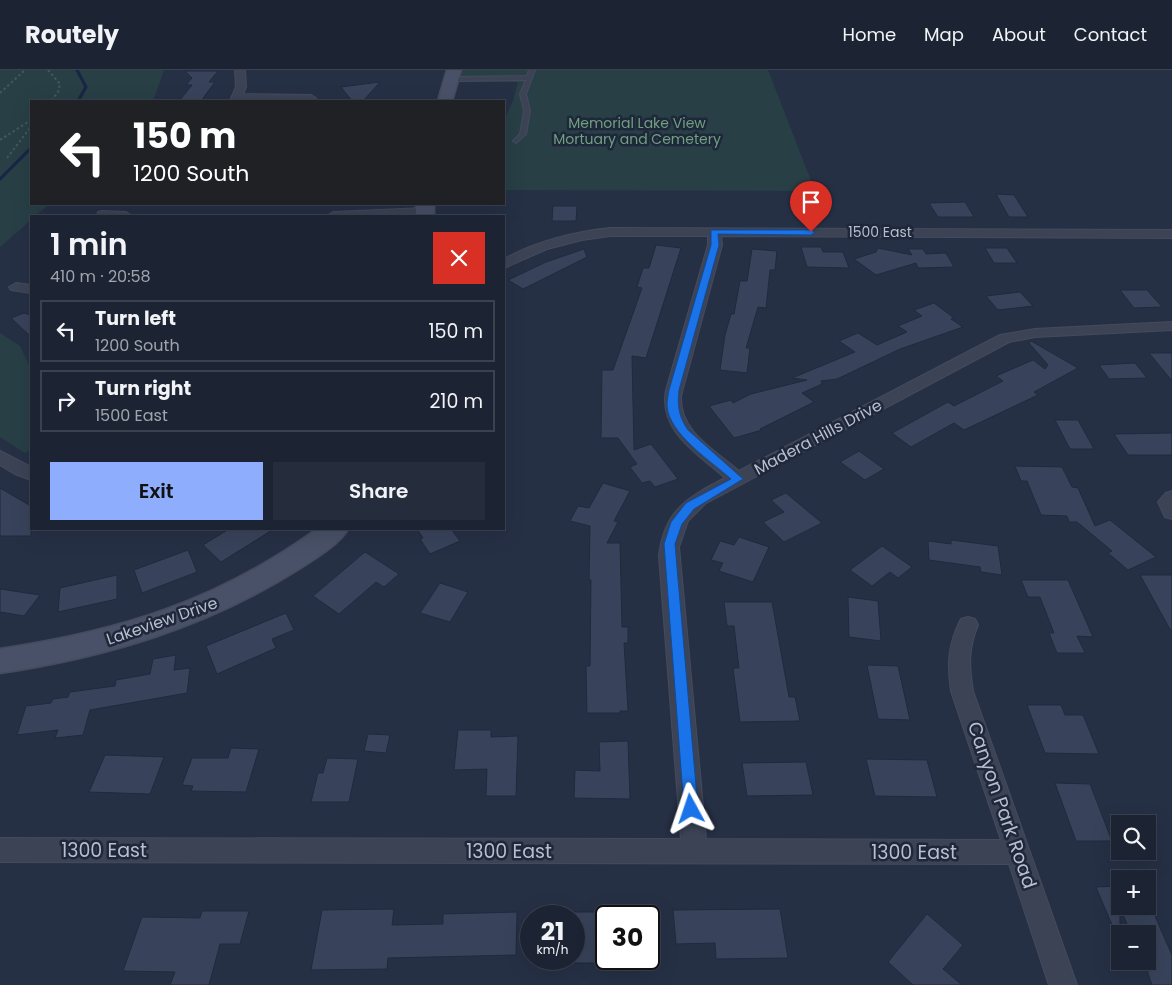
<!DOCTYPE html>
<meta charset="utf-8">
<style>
:root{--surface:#1c2434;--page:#252c3c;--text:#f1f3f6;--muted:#a0a4ac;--line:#3a414f;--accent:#8eadfd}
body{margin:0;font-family:Poppins,sans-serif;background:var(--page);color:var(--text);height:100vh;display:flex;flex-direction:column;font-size:19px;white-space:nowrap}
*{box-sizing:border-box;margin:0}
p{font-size:16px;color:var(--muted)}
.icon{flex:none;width:28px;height:28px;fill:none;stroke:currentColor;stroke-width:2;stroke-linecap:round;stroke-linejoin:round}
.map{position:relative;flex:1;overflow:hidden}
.panel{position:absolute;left:30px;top:145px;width:475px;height:315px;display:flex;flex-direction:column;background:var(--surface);border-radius:0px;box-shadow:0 5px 20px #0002,0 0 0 1px var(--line)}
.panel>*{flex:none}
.banner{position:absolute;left:30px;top:30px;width:475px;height:105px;border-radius:0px;box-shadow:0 5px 20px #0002,0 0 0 1px var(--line);background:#202124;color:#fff;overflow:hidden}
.controls{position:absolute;left:1111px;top:745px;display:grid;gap:10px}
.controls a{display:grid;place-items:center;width:45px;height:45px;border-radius:0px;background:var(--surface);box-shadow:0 5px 20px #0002,0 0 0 1px var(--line);font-size:25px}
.speed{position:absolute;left:520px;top:835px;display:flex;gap:10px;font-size:25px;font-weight:700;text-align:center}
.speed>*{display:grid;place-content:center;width:65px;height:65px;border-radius:50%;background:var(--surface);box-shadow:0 5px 20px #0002,0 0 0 1px var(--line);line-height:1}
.speed small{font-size:12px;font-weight:400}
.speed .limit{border:2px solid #111;border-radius:8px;background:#fff;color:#111}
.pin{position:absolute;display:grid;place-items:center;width:42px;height:42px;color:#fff;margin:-51px -21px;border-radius:50% 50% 50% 0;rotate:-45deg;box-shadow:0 0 5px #0007}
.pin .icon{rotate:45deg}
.me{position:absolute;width:55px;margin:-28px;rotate:355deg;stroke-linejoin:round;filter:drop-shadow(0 0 4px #0008)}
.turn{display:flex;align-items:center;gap:18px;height:105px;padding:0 20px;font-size:22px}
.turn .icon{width:65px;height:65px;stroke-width:2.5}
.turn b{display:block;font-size:35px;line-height:42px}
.round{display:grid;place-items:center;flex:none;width:52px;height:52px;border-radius:0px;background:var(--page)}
.head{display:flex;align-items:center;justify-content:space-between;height:85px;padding:0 20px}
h1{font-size:30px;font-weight:600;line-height:38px}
.action{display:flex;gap:10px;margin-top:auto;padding:10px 20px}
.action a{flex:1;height:58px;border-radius:0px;background:var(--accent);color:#111;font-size:20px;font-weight:600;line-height:58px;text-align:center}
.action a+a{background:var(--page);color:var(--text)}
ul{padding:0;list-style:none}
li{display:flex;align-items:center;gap:15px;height:62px;margin:0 10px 8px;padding:0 10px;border:2px solid var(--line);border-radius:0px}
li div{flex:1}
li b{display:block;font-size:19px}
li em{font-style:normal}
header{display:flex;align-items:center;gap:30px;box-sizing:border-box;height:70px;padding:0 25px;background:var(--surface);border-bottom:1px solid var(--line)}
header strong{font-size:24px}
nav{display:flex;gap:28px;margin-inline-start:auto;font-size:18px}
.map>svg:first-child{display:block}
.green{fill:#283f46}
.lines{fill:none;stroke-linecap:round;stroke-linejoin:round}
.stream{stroke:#182545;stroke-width:3}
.building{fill:#38435b;stroke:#21293c}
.lane-casing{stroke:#444b5e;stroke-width:2}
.street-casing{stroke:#444b5e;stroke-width:2}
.secondary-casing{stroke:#444b5e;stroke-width:3}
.path{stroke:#42585e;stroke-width:2;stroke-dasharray:2.5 2.5;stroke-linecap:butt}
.lane{fill:#3b4355;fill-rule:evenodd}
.street{fill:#3b4355;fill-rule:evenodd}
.secondary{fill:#495168;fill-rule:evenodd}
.route{fill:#1a73e8;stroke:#114b97}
.labels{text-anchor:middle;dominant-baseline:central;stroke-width:5;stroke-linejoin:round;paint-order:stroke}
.far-park-label{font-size:14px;fill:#6fa07f;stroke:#1f273a}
.far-street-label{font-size:14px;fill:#b9bece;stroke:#1f273a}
.street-label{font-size:16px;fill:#b9bece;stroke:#1f273a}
.near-street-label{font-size:19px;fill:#b9bece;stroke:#1f273a}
</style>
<header>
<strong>Routely</strong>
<nav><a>Home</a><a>Map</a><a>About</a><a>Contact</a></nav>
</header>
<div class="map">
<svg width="1172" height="915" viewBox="0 0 1172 915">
<rect width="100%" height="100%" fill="#263045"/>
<g class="green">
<path d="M0,0H164L153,31H31V134H50L35,146H31V150L0,177Z"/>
<path d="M463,0H768L815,121L504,120V51L513,31L518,12H459Z"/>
<path d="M0,263L20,276L31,299V379L25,383L0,367Z"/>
</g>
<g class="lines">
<g class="stream">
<path d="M77,0L86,17L78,31"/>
<path d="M0,109L31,78"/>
</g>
</g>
<g class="building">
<path d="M185,1H218L209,12H215L201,31L180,30L192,15H186L192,8Z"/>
<path d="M380,12L363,31H352L341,17Z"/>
<path d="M996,124L1014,125L1028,147H1009Z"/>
<path d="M965,132L974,147H938L929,133Z"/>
<path d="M553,136H577L576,151H552Z"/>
<path d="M656,175L681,178L646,288L632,286L634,380L651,374L678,409L655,417L650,411L642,413L630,397L637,394L618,368H601L602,300H613L642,218L637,217L643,198H649Z"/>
<path d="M801,177H821L823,182H843L849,198L807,197Z"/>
<path d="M878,178L912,185L908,179H923L926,184L946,183L954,197L918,198L916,193L876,205L854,189L876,182Z"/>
<path d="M985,178H1007L1017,193H994Z"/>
<path d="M584,179L587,187L523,219L508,210L546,192Z"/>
<path d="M752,179L777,181L775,200H770L766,238L758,237L746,278H750L747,303L720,300L725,265L731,244H734L740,211H747Z"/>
<path d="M1120,220H1147L1162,237L1134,238Z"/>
<path d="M1020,222L1033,236L998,240L986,226Z"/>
<path d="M934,233L954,248L951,249L963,257L900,279L837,309L821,311L822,314L802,323L814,332L760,359L762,360L734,368L709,336L731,330L733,333L751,324L807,310L792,308L855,282L839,271L858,263L877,275L907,262L898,256L922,246L914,240Z"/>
<path d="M24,243L31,245V267L11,248Z"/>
<path d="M1031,271L1078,298L1034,322L1038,325L964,360L954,353L911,377L892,363L948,332L954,336L1003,311L996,306L1033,290L1045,299L1048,295L1029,273Z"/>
<path d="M1149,283H1172V311Z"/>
<path d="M1135,293L1147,308L1109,309L1099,295Z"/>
<path d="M1055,350H1078L1094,379H1070Z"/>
<path d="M1172,363V385H1128L1114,364Z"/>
<path d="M859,381L884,399L865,410L840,392Z"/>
<path d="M1015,396L1062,397L1072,417L1078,418L1095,456L1110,450L1156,487L1128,500L1108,483L1112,481L1077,452H1069L1067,446L1041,445L1027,411H1021Z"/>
<path d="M603,413L630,421L614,451L618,452L607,473H620L622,557H628V573H624L628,641H620V643H587L586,596H590L591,510H589L590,456L570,451L578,436L589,438Z"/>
<path d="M0,418L31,436V466H0Z"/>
<path d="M786,423L822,453L784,472L763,452L784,442L771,430Z"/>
<path d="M229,459H274L221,492L203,475Z"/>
<path d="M417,459H451L460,471L430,484L420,469L423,468Z"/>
<path d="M739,467L769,477L753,512L719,501L723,493L711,490L720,471L734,475Z"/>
<path d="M951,470L998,476L1002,505L981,502L980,497L929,490L928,471L951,474Z"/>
<path d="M882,476L912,497L898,508L890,502L872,516L850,500Z"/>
<path d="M188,480L197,502L142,523L134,500Z"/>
<path d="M365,482L399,504L384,517L376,512L339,544L313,526Z"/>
<path d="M117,505V529L58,542L60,518Z"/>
<path d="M1140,505H1172V563Z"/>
<path d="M1021,510H1068L1093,567L1077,566L1085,583H1057L1049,563H1054L1040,527H1028Z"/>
<path d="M440,513L468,522L450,552L420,543Z"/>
<path d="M0,519L40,525L24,546L0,542Z"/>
<path d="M848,527L878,531L881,571L849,567Z"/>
<path d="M724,532H772L789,627H795L800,651L740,652L733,598H739L734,556H727Z"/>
<path d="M286,543L294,560L272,569L276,578L217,604L206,576Z"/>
<path d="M176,585L174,600L190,598L187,623L90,640L83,665L55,668L58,660L17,665L26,636L51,633L53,629L68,627L70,622L115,616L116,610L150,604L153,589Z"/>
<path d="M867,595L898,596L910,650L878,649Z"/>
<path d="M1027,635H1061L1065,645H1083L1099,684L1045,683Z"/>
<path d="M458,660H491V667L518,666L516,726H486L487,699L454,700Z"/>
<path d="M368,664L390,665L386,683L364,681Z"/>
<path d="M628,671L630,729L574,728L575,700L600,701L599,672Z"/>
<path d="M231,678L259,679L246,722L191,721L193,716L182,715L192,688H228Z"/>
<path d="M105,685L164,687L150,724L89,722Z"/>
<path d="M327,688L358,689L349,732H311L318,703H323Z"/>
<path d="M866,689L927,690L937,727L875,726Z"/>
<path d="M806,692L813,725L747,726L742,693Z"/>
<path d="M1055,713L1090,714L1112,771H1076Z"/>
<path d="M1120,816V836H1148V830L1172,885V915H1152L1148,904V864H1131L1120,837V874L1096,817Z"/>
<path d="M394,839L392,855L443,854V844L517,842L516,885L388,888L387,899L311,900L322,840Z"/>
<path d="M780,839L788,888L716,889L715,873L676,874L673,840Z"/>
<path d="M202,841H249L240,874H220L209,915H170L175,902L123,901L142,847L200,848Z"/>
<rect x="574" y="842" width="32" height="51"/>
<path d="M927,844L963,875L943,899L962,915H913L888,892Z"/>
</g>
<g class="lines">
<defs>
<path id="lane" d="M529,0H535L526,24L530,41L526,64L516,73L513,71L520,64L524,41L520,24L526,10L452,11L449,9L452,7L527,6Z"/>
<g id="street">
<path d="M235,0H245L246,17L243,24L311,25L316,28L311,31H230L236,17Z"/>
<path d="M425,138L431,142L429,145L327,146L333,142Z"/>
<path d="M102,141L126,142L132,146H97L98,142Z"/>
<path d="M610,158L1172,160V168L721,166L722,175L681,326C679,362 715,380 739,401L1000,265L1035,259L1172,252V260L1035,267L1009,272L706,433L688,451L679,477L706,769L1001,770L951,621C947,594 948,574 961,549L968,547L975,549L978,555C968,578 969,596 973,621L1077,915H1049L1009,794L0,792V768L681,769L659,486C664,440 688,427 725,408C698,384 658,361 666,320L708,175V166H610L582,170L547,179L504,198V189C537,171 573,162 610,158Z"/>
<path d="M16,213L31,215V223L11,220L9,217Z"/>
<path d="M0,381L31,397V410L15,404L0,395Z"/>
<path d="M1172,421V449L1165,447L1158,432L1166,423Z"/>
</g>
<g id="secondary">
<path d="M447,0H461L452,31H438Z"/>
<rect x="416" y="134" width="18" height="12"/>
<path d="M317,459H348C340,474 313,490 299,499C207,557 107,587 0,603V579C121,561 217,531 317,459Z"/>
</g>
</defs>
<use href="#lane" class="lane-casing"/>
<use href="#street" class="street-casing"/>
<use href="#secondary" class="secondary-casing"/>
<g class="path">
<path d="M48,0L60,14L58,22L51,31"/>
<path d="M0,23L25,0"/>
<path d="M0,70L31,50"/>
<path d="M7,88L30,58V51"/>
</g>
<use href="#lane" class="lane"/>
<use href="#street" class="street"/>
<use href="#secondary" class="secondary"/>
</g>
<path class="route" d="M711,160H811L815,162L811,165L718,164L719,175L679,320C677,336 679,347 688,360L743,409L694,439L682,454L675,474L698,739L696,744L691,746L686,744L684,739L664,474L671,452L686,433L731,409C711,391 669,364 667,336C667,331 668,325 669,320L711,175Z"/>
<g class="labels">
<g class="far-park-label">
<text x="637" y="53">Memorial Lake View<tspan x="637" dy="16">Mortuary and Cemetery</tspan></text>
</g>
<g class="far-street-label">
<text x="880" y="162">1500 East</text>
</g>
<g class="street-label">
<text transform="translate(818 367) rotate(-28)">Madera Hills Drive</text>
<text transform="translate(162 551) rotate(-19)">Lakeview Drive</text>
</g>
<g class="near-street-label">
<text transform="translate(1002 735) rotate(71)">Canyon Park Road</text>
<text x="104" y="780">1300 East</text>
<text x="509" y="781">1300 East</text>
<text x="914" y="782">1300 East</text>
</g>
</g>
</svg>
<div class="controls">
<a><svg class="icon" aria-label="search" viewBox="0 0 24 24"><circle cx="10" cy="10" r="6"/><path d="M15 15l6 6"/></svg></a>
<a>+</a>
<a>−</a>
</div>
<div class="speed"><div>21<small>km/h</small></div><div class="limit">30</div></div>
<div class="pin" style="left:811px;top:162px;background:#d93025"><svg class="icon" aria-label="arrive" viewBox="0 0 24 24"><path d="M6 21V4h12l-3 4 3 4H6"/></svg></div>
<svg class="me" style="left:691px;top:739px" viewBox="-20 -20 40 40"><path d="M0-17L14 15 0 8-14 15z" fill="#1a73e8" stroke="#fff" stroke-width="4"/></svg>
<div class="banner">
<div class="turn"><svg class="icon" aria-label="left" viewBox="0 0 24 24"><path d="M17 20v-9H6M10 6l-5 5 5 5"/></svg><div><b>150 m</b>1200 South</div></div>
</div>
<section class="panel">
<div class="head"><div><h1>1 min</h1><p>410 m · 20:58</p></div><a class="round" style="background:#d93025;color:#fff"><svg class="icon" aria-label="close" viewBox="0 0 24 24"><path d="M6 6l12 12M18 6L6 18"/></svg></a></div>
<ul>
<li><svg class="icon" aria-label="left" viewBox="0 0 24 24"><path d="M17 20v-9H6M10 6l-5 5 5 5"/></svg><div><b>Turn left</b><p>1200 South</p></div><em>150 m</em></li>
<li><svg class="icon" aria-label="right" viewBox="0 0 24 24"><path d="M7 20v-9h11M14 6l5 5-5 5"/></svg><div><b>Turn right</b><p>1500 East</p></div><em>210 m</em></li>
</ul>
<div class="action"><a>Exit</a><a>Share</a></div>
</section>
</div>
